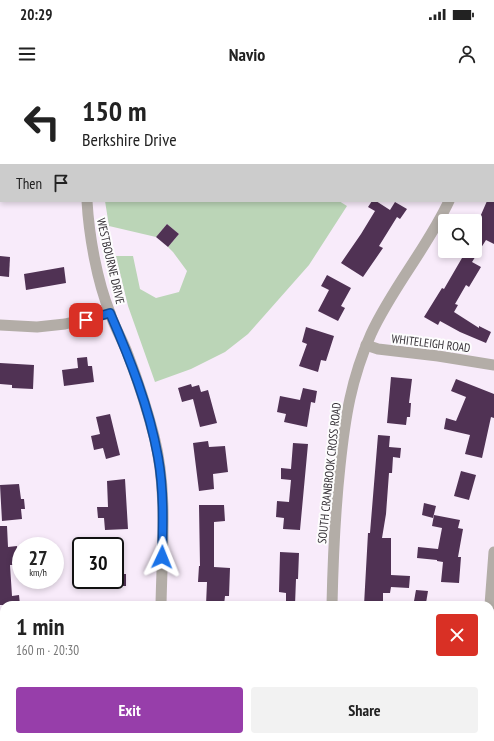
<!DOCTYPE html>
<meta charset="utf-8">
<style>
:root{--surface:#fff;--page:#f2f2f2;--text:#222;--muted:#767676;--accent:#973eaa}
body{margin:0;font-family:"PT Sans Narrow",sans-serif;background:var(--page);color:var(--text);height:100vh;display:flex;flex-direction:column;font-size:15px;white-space:nowrap}
*{box-sizing:border-box;margin:0}
p{font-size:13px;color:var(--muted)}
.icon{flex:none;width:22px;height:22px;fill:none;stroke:currentColor;stroke-width:2;stroke-linecap:round;stroke-linejoin:round}
.map{position:relative;flex:1;overflow:hidden}
.details{position:absolute;left:0px;top:521px;width:494px;height:140px;display:flex;flex-direction:column;background:var(--surface);border-radius:12px 12px 0 0;box-shadow:0 2px 6px #0003}
.details>*{flex:none}
.guide{position:absolute;left:0px;top:0px;width:494px;height:122px;box-shadow:0 2px 6px #0003;background:#fff;color:var(--text);overflow:hidden}
.controls{position:absolute;left:438px;top:134px;display:grid;gap:8px}
.controls a{display:grid;place-items:center;width:44px;height:44px;border-radius:4px;background:var(--surface);box-shadow:0 2px 6px #0003;font-size:20px}
.speed{position:absolute;left:12px;top:457px;display:flex;gap:8px;font-size:20px;font-weight:700;text-align:center}
.speed>*{display:grid;place-content:center;width:52px;height:52px;border-radius:50%;background:var(--surface);box-shadow:0 2px 6px #0003;line-height:1}
.speed small{font-size:10px;font-weight:400}
.speed .limit{border:2px solid #111;border-radius:6px;background:#fff;color:#111}
.pin{position:absolute;display:grid;place-items:center;width:34px;height:34px;color:#fff;margin:-17px;border-radius:8px;box-shadow:0 2px 6px #0006}
.me{position:absolute;width:44px;margin:-22px;rotate:2deg;stroke-linejoin:round;filter:drop-shadow(0 0 3px #0008)}
.turn{display:flex;align-items:center;gap:14px;height:84px;padding:0 16px;font-size:18px}
.turn .icon{width:52px;height:52px;stroke-width:2.5}
.turn b{display:block;font-size:28px;line-height:34px}
.then{display:flex;align-items:center;height:38px;padding:0 16px;background:#0003;gap:8px;font-size:15px}
.round{display:grid;place-items:center;flex:none;width:42px;height:42px;border-radius:4px;background:var(--page)}
.head{display:flex;align-items:center;justify-content:space-between;height:68px;padding:0 16px}
h1{font-size:24px;font-weight:800;line-height:30px}
.action{display:flex;gap:8px;margin-top:auto;padding:8px 16px}
.action a{flex:1;height:46px;border-radius:4px;background:var(--accent);color:#fff;font-size:16px;font-weight:800;line-height:46px;text-align:center}
.action a+a{background:var(--page);color:var(--text)}
.status{display:flex;justify-content:space-between;align-items:center;height:28px;padding:0 20px;background:var(--surface);direction:ltr}
.status svg{height:11px;fill:currentColor}
header{display:flex;justify-content:space-between;align-items:center;height:52px;padding:0 16px;background:var(--surface);font-size:18px;font-weight:800}
.map>svg:first-child{display:block}
.green{fill:#bbd5b7}
.building{fill:#503254}
.lines{fill:none;stroke-linecap:round;stroke-linejoin:round}
.minor{stroke:#b3ada7;stroke-width:11}
.route-casing{stroke:#114b97;stroke-width:10}
.route{stroke:#1a73e8;stroke-width:7}
.labels{text-anchor:middle;dominant-baseline:central;stroke-width:4;stroke-linejoin:round;paint-order:stroke}
.street-label{font-size:12px;fill:#363137;stroke:#fdfdfd}
</style>
<div class="status"><b>20:29</b><svg viewBox="0 0 49 12"><path d="M0 12V9h3v3zM5 12V6h3v6zM10 12V3h3v9zM15 12V0h3v12zM26 1h20v11H26zM47 4h2v5h-2z"/></svg></div>
<header><svg class="icon" aria-label="menu" viewBox="0 0 24 24"><path d="M4 6h16M4 12h16M4 18h16"/></svg>Navio<svg class="icon" aria-label="person" viewBox="0 0 24 24"><circle cx="12" cy="8" r="4"/><path d="M4 21q1-7 8-7t8 7"/></svg></header>
<div class="map">
<svg width="494" height="661" viewBox="0 0 494 661">
<rect width="100%" height="100%" fill="#f8ebfa"/>
<path class="green" d="M105,121H339L347,126L309,185L248,254L225,272L191,289L155,302L128,226L116,176H133L140,209L156,218L179,212L187,191L173,172L168,167L179,154L167,144L156,157L109,146Z"/>
<g class="building">
<path d="M494,106V164L486,160L472,182L481,187L469,207L466,205L455,224L458,225L454,232L479,248V246L491,252L486,263L460,252L440,241L438,245L424,237L442,208L444,209L462,178L459,177L463,171H475V159L481,145L477,144L487,121H493Z"/>
<path d="M372,121H376L390,130L395,122L407,129L400,139L397,137L379,166L383,168L363,197L341,183L361,154L375,131L368,127Z"/>
<path d="M167,144L179,154L168,167L156,157Z"/>
<path d="M0,176L10,177L9,197L0,196Z"/>
<path d="M64,187L66,203L26,210L24,194Z"/>
<path d="M327,195L351,208L341,226L345,228L338,241L318,231L329,210L321,206Z"/>
<path d="M306,247L334,256L326,281L321,280L318,292L299,286L307,264L302,262Z"/>
<path d="M87,277L88,286H92L94,302L64,306L62,290L78,288L77,278Z"/>
<path d="M0,283L34,285L33,309L12,308V305L0,304Z"/>
<path d="M391,297L412,299L409,323H411L410,337H407L406,345L387,343Z"/>
<path d="M456,299L494,314V338L491,337L482,378L465,374L470,355L444,349L446,338L456,341L466,317L451,311Z"/>
<path d="M191,304L192,307L199,305L201,312L208,310L217,343L200,347L193,319L182,322L178,308Z"/>
<path d="M303,308L317,311L315,323L311,322L307,347L284,342L286,334L277,332L280,316L300,320Z"/>
<path d="M110,334L120,375L106,379L103,368L94,370L91,356L100,354L96,337Z"/>
<path d="M378,355L390,356L389,367L401,368L400,378L393,377L392,393H389L386,434L382,458H391V495L410,496L409,508L391,507L390,513H383V525H364L368,453H370Z"/>
<path d="M208,361L209,367L225,366L228,392L213,394L214,409L199,411L193,363Z"/>
<path d="M293,363L308,364L300,450L283,449L284,438L276,437L277,421L289,422L291,400L281,399V388L291,389Z"/>
<path d="M461,391L476,395L469,420L454,416Z"/>
<path d="M125,399L128,449L105,450L104,438H98L97,427H108L107,401Z"/>
<path d="M19,404L21,419H24L25,429H21L22,439L2,441L0,405Z"/>
<path d="M424,423L436,426L433,438L422,435Z"/>
<path d="M199,425H224L225,441L214,442V487L230,488L229,516H225L224,525H206L207,502H198L199,486H200Z"/>
<path d="M434,435L460,440L458,448L463,449L458,477H461L459,503L441,502L443,482L437,481V480L417,478L418,467L438,469L442,448L432,446Z"/>
<path d="M0,446H7L8,467L17,466L19,485H10L12,516L19,515L20,525H0Z"/>
<path d="M280,472L299,473L298,499H296L295,525H286V513L279,512Z"/>
<rect x="115" y="494" width="11" height="12"/>
<path d="M416,510L428,511L426,523L414,521Z"/>
</g>
<g class="lines">
<g class="minor">
<path d="M324,0H325"/>
<path d="M91,1V0"/>
<path d="M491,1L492,0"/>
<path d="M493,9L494,10"/>
<path d="M0,60H1"/>
<path d="M87,121C89,156 97,201 110,233C115,248 123,261 128,275C138,301 147,329 154,356C168,411 162,469 161,525"/>
<path d="M0,245L37,247L65,244L110,233"/>
<path d="M366,265L378,269L438,276L494,285"/>
<path d="M332,525C333,479 335,432 340,386C345,338 351,299 371,254C392,208 427,168 449,121"/>
<path d="M490,525L494,472"/>
<path d="M490,566L494,630"/>
<path d="M164,657V661"/>
<path d="M337,657V661"/>
</g>
</g>
<g class="lines">
<defs>
<path id="route" d="M86,240L110,233C130,279 149,327 158,377C164,410 163,444 162,477"/>
</defs>
<use href="#route" class="route-casing"/>
<use href="#route" class="route"/>
</g>
<g class="labels">
<g class="street-label">
<text transform="translate(111 181) rotate(77)">WESTBOURNE DRIVE</text>
<text transform="translate(431 263) rotate(7)">WHITELEIGH ROAD</text>
<text transform="translate(329 393) rotate(-84)">SOUTH CRANBROOK CROSS ROAD</text>
</g>
</g>
</svg>
<div class="controls">
<a><svg class="icon" aria-label="search" viewBox="0 0 24 24"><circle cx="10" cy="10" r="6"/><path d="M15 15l6 6"/></svg></a>
</div>
<div class="speed"><div>27<small>km/h</small></div><div class="limit">30</div></div>
<div class="pin" style="left:86px;top:240px;background:#d93025"><svg class="icon" aria-label="arrive" viewBox="0 0 24 24"><path d="M6 21V4h12l-3 4 3 4H6"/></svg></div>
<svg class="me" style="left:162px;top:477px" viewBox="-20 -20 40 40"><path d="M0-17L14 15 0 8-14 15z" fill="#1a73e8" stroke="#fff" stroke-width="4"/></svg>
<div class="guide">
<div class="turn"><svg class="icon" aria-label="left" viewBox="0 0 24 24"><path d="M17 20v-9H6M10 6l-5 5 5 5"/></svg><div><b>150 m</b>Berkshire Drive</div></div>
<div class="then">Then<svg class="icon" aria-label="arrive" viewBox="0 0 24 24"><path d="M6 21V4h12l-3 4 3 4H6"/></svg></div>
</div>
<section class="details">
<div class="head"><div><h1>1 min</h1><p>160 m · 20:30</p></div><a class="round" style="background:#d93025;color:#fff"><svg class="icon" aria-label="close" viewBox="0 0 24 24"><path d="M6 6l12 12M18 6L6 18"/></svg></a></div>
<div class="action"><a>Exit</a><a>Share</a></div>
</section>
</div>
